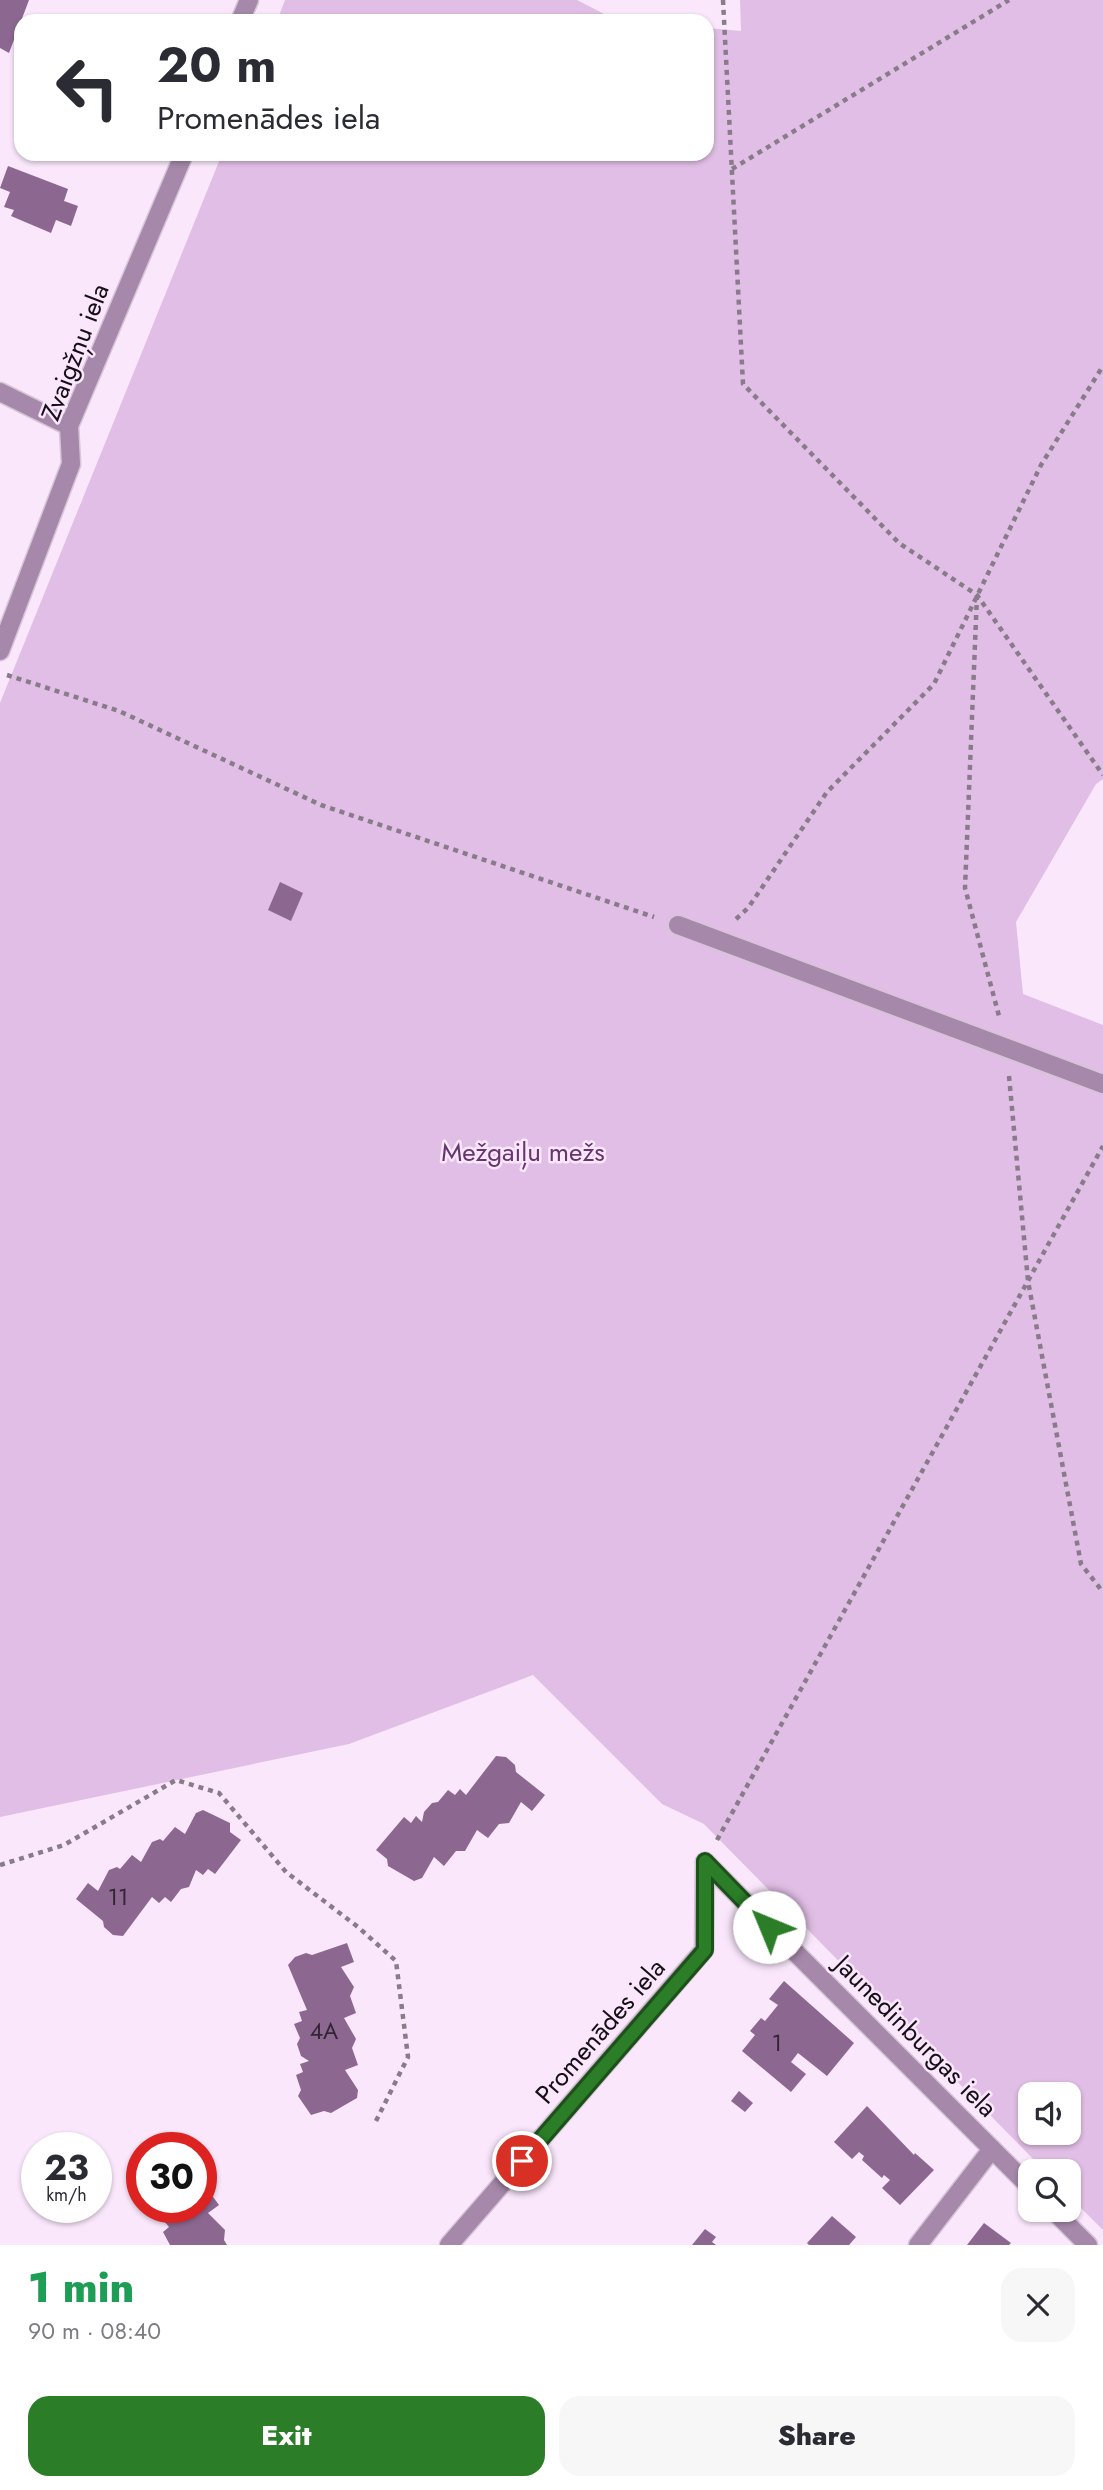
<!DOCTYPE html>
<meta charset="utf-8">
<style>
:root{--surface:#fff;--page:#f7f7f7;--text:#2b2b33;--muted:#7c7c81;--accent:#2b7d28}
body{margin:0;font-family:Jost,sans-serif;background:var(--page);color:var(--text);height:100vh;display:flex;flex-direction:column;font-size:26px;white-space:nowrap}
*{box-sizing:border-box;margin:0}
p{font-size:23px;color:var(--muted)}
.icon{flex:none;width:38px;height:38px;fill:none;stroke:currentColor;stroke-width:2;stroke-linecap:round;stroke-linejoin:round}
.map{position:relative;height:2245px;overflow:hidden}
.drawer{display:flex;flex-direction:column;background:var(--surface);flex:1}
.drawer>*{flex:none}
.top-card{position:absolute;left:14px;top:14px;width:700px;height:147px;border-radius:21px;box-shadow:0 2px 5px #0004;background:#fff;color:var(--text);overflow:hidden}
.tools{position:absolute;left:1018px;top:2082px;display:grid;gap:14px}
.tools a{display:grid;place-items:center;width:63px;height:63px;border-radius:14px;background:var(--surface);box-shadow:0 2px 5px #0004;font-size:35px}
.speed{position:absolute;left:21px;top:2132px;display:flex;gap:14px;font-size:35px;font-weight:700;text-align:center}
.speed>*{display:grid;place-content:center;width:91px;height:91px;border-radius:50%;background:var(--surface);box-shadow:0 2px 5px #0004;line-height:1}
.speed small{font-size:18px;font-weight:400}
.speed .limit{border:10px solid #d22;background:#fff;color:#111}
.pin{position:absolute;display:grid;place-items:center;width:60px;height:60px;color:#fff;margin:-30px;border:4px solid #fff;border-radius:50%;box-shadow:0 2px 7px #0007}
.me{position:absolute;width:77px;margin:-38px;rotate:315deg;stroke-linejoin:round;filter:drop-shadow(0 0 5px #0008)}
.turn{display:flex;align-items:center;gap:24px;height:147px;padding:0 28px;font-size:32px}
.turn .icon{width:91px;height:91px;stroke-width:2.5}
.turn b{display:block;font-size:49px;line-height:60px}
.round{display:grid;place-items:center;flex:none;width:74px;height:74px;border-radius:21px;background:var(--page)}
.head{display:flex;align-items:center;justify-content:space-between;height:119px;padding:0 28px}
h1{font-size:42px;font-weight:800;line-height:52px;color:#1e9e55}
.primary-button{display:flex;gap:14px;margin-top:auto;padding:14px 28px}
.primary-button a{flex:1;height:80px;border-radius:21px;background:var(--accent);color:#fff;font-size:28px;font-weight:800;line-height:80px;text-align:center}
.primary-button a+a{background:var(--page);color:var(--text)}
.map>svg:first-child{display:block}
.green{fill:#e1bee5;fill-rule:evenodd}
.building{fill:#8c6891}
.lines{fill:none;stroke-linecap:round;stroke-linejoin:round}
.street-casing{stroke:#d6c4d7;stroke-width:21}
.path{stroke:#897c8a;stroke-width:4.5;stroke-dasharray:5 5;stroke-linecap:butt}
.street{stroke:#a688aa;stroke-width:18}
.route-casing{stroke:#1c511a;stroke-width:18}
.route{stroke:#2b7d28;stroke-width:12}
.labels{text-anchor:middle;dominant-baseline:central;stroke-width:5;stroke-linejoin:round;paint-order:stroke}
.number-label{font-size:23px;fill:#342535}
.street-label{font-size:26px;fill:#160f16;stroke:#fae7fc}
.park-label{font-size:26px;fill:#67366e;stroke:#fae7fc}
</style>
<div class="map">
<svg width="1103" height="2245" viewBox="0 0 1103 2245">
<rect width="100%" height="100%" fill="#fae7fc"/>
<g class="green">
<path d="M285,0H577L610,17L648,21H277Z"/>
<path d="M740,0H1103V779L1096,784L1016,922L1023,994L1103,1025V2230L1069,2196V2172H1046L704,1824L662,1804L533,1675L349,1744L0,1817V703L222,154H707V28L741,31ZM1031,2095H1069V2133H1031Z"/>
</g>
<g class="building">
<path d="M0,0H29L9,53L0,48Z"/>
<path d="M8,166L68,189L64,201L78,206L71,226L56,220L51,233L11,216L14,210L4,207L10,192L0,188Z"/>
<path d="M280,882L303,893L291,921L268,910Z"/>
<path d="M496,1756L506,1757L515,1765L516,1772L545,1795L532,1811L521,1802L509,1823L499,1824L488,1838L477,1830L465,1851H456L444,1866L434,1857L422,1878L414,1881L388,1866L387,1859L376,1850L404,1817L411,1823L416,1816L422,1822L424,1812L432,1803L438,1802L448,1790L455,1795L460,1789L466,1795Z"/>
<path d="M203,1810L230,1823V1832L241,1840L215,1874L208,1869L203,1875L196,1870L189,1887L181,1889L171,1902L165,1897L159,1903L152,1897L123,1936L113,1935L104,1927L103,1921L76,1899L88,1883L98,1891L109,1870L117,1867L120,1869L132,1855L141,1862L152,1842L160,1839L163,1841L175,1827L185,1834L196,1813Z"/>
<path d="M347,1943L354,1962L341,1967L354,1987L350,1996L356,2013L344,2018L356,2039L352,2048L358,2065L345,2070L358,2090L357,2098L331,2113L324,2111L311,2115L298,2096L301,2090L296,2075L303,2072L300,2064L309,2061L301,2056L297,2044L300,2038L294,2024L302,2021L299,2012L307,2010L288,1965L295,1957L306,1953L312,1955Z"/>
<path d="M784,1981L854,2043L827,2076L798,2053L791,2062L806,2074L791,2092L742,2051L755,2035L750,2031L761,2018L765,2021L778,2005L769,1999Z"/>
<path d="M739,2091L753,2103L745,2112L731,2101Z"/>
<path d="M867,2106L914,2155L915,2153L934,2170L900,2205L882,2188L890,2180L884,2175L882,2178L862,2160L864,2156L859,2152L852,2159L834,2142Z"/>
<path d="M201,2173L210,2181L208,2190L219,2205L208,2213L225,2230L224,2240L227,2245H170L163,2232L169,2227L164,2221L173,2215L166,2207H201Z"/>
<path d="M832,2216L856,2237L849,2245H809L807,2243Z"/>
<path d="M984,2223L1011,2243L1009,2245H967Z"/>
<path d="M705,2229L716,2237L712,2242L716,2245H692Z"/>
</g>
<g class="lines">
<defs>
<g id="street">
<path d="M240,21L249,0"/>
<path d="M0,392L69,426"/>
<path d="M0,651L71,464L69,426L184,154"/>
<path d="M678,925L1103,1084"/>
<path d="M705,1862L1031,2188"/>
<path d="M1053,2210L1088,2245"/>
<path d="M449,2245L704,1950L705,1862"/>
<path d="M918,2245L992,2149"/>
</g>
</defs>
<use href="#street" class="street-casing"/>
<g class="path">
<path d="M723,0L743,384L899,543L977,595L1103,775"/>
<path d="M732,169L1009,0"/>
<path d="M977,595L965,888L999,1016"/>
<path d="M7,675L119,711L321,805L654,917"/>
<path d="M736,919L748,908L827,792L934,684L1041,465L1103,366"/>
<path d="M1009,1076L1028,1281L1081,1564L1103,1592"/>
<path d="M717,1840L1103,1146"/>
<path d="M0,1865L64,1845L176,1780L219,1793L286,1872L358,1927L396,1961L408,2057L376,2121"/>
</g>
<use href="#street" class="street"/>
</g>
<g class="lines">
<defs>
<path id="route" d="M522,2161L705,1950V1861L769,1927"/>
</defs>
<use href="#route" class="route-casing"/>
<use href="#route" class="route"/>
</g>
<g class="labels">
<g class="number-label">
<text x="118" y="1897">11</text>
<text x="324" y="2031">4A</text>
<text x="777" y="2043">1</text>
</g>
<g class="street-label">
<text transform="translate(75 352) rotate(-69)">Zvaigžņu iela</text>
<text transform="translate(600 2031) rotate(-49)">Promenādes iela</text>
<text transform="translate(916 2036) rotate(45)">Jaunedinburgas iela</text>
</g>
<g class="park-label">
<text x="523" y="1152">Mežgaiļu mežs</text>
</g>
</g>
</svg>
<div class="tools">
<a><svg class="icon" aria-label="sound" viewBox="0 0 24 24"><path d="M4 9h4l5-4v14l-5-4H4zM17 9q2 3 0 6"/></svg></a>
<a><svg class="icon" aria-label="search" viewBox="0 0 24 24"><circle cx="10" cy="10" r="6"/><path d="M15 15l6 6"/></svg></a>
</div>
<div class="speed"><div>23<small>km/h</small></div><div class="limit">30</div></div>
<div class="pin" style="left:522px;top:2161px;background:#d93025"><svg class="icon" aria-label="arrive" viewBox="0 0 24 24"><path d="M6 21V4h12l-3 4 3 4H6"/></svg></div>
<svg class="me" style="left:769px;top:1927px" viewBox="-20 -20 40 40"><circle r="19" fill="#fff"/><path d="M0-13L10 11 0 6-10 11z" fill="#2b7d28"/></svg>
<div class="top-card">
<div class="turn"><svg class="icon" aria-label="left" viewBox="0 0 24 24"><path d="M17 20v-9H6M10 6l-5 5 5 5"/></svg><div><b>20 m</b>Promenādes iela</div></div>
</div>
</div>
<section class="drawer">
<div class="head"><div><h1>1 min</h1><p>90 m · 08:40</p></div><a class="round"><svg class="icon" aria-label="close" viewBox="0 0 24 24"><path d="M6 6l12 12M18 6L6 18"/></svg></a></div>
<div class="primary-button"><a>Exit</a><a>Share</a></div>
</section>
